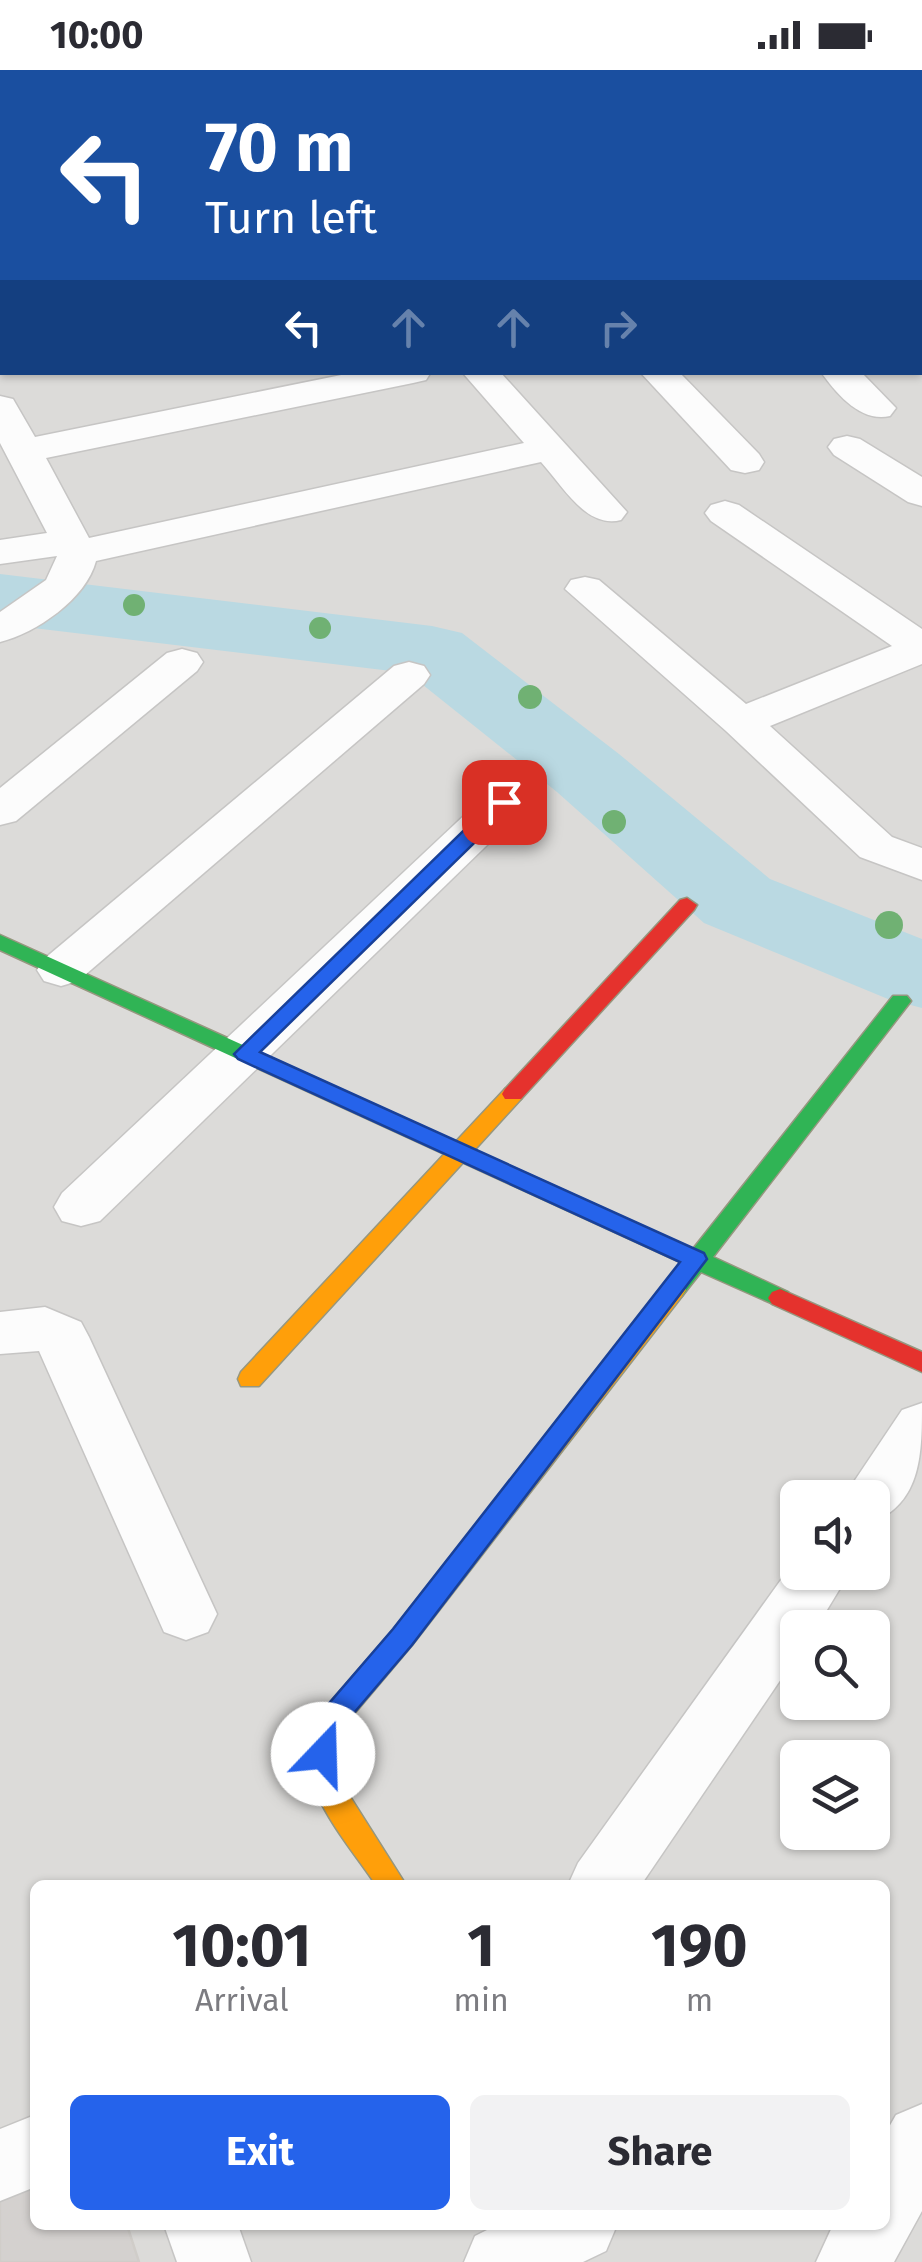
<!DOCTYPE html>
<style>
:root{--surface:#fff;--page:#f2f2f3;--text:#2b2b33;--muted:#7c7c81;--accent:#2563eb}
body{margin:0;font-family:"Fira Sans",sans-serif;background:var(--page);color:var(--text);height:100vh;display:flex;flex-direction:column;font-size:38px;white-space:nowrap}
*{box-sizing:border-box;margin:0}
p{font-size:32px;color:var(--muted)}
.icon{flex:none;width:55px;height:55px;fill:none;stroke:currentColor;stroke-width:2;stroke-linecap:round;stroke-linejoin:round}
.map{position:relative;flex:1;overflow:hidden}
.panel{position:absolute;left:30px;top:1810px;width:860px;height:350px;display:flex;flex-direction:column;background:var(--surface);border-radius:15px;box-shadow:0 2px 8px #0004}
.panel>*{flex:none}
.guide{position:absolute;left:0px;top:0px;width:922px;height:305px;box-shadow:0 2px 8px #0004;background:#1a4fa0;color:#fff;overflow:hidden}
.fabs{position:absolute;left:780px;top:1410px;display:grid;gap:20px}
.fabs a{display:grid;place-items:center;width:110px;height:110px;border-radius:15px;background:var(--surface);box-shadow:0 2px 8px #0004;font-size:50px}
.pin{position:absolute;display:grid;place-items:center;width:85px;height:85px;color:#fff;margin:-42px;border-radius:20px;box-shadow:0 5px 15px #0006}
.me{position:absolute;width:110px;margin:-55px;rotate:21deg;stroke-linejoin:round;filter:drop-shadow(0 0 8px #0008)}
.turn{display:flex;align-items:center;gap:35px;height:210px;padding:0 40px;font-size:45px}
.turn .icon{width:130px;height:130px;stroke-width:2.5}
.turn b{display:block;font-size:70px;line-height:85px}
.lanes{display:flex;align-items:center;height:95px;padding:0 40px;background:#0003;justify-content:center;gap:50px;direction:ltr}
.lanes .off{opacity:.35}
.eta{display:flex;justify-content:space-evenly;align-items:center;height:170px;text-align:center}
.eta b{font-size:60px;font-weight:700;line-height:70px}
.cta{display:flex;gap:20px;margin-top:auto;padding:20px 40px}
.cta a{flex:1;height:115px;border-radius:15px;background:var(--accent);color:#fff;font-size:40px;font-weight:700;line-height:115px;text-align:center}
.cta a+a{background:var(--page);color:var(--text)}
.status{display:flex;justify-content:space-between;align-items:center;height:70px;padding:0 50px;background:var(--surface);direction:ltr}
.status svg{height:28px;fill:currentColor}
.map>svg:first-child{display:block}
.residential{fill:#dcdbd9;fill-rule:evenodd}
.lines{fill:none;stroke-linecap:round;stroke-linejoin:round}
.river{fill:#bad9e2;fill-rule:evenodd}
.building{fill:#d4d1cf;stroke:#d0cdc9;stroke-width:2.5}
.street-casing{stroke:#c6c5c4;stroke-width:3}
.fast-casing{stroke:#96977f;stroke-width:3}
.slow-casing{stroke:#96977f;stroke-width:3}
.jam-casing{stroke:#96977f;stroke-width:3}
.street{fill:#fcfcfc;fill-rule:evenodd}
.fast{fill:#30b455;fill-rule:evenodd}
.slow{fill:#ff9f0a;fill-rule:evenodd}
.jam{fill:#e5322d;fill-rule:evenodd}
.tree{fill:#70b173}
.route{fill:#2563eb;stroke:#184099;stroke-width:2.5}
</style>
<div class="status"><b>10:00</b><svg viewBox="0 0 49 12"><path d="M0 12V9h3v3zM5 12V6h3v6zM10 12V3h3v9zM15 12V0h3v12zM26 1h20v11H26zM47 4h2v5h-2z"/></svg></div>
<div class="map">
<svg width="922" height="2192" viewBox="0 0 922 2192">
<rect width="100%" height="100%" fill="#edebe8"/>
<path class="residential" d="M0,0H922V2192H0ZM2,2H920V302H2ZM798,1428H872V1502H798ZM798,1558H872V1632H798ZM798,1688H872V1762H798ZM35,1815H885V2155H35Z"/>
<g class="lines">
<path class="river" d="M0,504L432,556L462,563L619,684L770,809L922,869V938L888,929L704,853L557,722L408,603L0,554Z"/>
</g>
<path class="building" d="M35,2106V2155H127L139,2192H0V2120Z"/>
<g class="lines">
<defs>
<g id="street">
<path d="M70,0H101L102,2H72Z"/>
<path d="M198,0H229L230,2H200Z"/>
<path d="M365,0H397L398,2H367Z"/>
<rect x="0" y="33" width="2" height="18"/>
<rect x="920" y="60" width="2" height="19"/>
<path d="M920,119L922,120V140L920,139Z"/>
<rect x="0" y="189" width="2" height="20"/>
<rect x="920" y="209" width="2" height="20"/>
<path d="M2,275V297L0,298V276Z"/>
<path d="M356,302H431L426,310L413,313L46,388L89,468L524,373L462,302H500L627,442L621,450C586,459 563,416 541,392L96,491C86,529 36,563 0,572V542L46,510L57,486L0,494V470L47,463L0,373V326L13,329L35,367Z"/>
<path d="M640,302H679L759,384L764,392L759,400L745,403L731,400Z"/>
<path d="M821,302H861L896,338L890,346C862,353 837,325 821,302Z"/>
<path d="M847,366L860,369L922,407V436L908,432L834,385L828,377L834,369Z"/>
<path d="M725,431L739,435L922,559V594L770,656L892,767L922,778V810L860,787L726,661L565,519L571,510L585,507L599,510L746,634L892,576L711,451L705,443L711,435Z"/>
<path d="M182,579L197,583L203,592L197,601L16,751L0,755V718L167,583Z"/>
<path d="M409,592L424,596L430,605L424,614L78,911L61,916L44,911L37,900L44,889L394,596Z"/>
<path d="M504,719L520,723L527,733L520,743L100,1151L81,1156L62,1151L54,1137L62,1123L488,723Z"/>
<path d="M45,1237L81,1252L89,1267L217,1544L208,1562L186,1570L164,1562L39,1281L0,1284V1242Z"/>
<path d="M922,1333C922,1382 922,1433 872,1452V1428H843L902,1340Z"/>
<path d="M798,1486V1502H850L816,1558H798V1584L641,1815H568L578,1793Z"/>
<path d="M922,2034V2141L894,2192H816L833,2155H885V2064L896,2045Z"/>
<path d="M35,2045V2117L0,2131V2059Z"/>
<path d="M164,2155H238L251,2192H177Z"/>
<path d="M497,2155H617L606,2181L583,2192H464L475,2166Z"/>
</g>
<path id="fast" d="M0,865L693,1179L893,926H907L911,931L713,1187L788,1222L792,1228L788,1234L780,1237L701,1202L682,1226H666L662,1220L682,1193L0,880Z"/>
<g id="slow">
<path d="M513,1016L521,1019L524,1024L521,1029L259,1316H241L238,1309L241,1302L505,1019Z"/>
<path d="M674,1211L682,1214L686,1220L682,1226L412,1575L337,1664V1706L406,1815H376C347,1771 287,1708 313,1652L394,1559L666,1214Z"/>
</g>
<g id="jam">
<path d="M687,828L697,835L694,840L521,1029H505L502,1024L505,1019L680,830Z"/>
<path d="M780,1219L922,1282V1302L772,1234L768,1228L772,1222Z"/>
</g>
</defs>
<use href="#street" class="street-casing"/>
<use href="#fast" class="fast-casing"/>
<use href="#slow" class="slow-casing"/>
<use href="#jam" class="jam-casing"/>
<use href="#street" class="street"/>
<use href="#fast" class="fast"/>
<use href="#slow" class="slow"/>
<use href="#jam" class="jam"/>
</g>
<g class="tree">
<circle cx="134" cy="535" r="11"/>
<circle cx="320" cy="558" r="11"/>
<circle cx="530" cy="627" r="12"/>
<circle cx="614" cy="752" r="12"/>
<circle cx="889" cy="855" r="14"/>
</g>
<path class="route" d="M504,726L511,728V737L260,982L704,1183L707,1189L412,1575L336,1664L333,1693L323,1697L313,1693C307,1680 307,1665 313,1652L393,1559L680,1192L238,989L234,984L497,728Z"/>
</svg>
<div class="fabs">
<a><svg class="icon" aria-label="sound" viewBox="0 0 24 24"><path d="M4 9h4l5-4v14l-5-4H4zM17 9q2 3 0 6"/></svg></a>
<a><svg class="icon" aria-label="search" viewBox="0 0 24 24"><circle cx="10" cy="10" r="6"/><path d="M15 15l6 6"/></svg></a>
<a><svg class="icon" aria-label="layers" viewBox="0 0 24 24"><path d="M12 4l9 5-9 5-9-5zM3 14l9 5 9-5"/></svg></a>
</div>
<div class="pin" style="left:504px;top:732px;background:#d93025"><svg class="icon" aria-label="arrive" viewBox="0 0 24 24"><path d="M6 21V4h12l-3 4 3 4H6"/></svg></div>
<svg class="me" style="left:323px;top:1684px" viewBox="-20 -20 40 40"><circle r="19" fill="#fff"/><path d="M0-13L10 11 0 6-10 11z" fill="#2563eb"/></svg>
<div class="guide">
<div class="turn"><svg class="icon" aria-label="left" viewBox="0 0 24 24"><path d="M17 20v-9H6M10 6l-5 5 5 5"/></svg><div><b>70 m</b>Turn left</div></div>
<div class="lanes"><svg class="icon" aria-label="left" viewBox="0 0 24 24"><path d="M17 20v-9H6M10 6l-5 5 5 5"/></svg><svg class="icon off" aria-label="ahead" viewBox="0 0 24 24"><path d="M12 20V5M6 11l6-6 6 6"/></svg><svg class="icon off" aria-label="ahead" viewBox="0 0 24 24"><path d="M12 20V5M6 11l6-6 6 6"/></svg><svg class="icon off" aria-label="right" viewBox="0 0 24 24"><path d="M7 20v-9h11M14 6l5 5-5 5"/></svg></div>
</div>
<section class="panel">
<div class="eta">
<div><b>10:01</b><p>Arrival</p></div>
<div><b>1</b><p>min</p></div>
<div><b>190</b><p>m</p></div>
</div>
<div class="cta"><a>Exit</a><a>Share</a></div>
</section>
</div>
